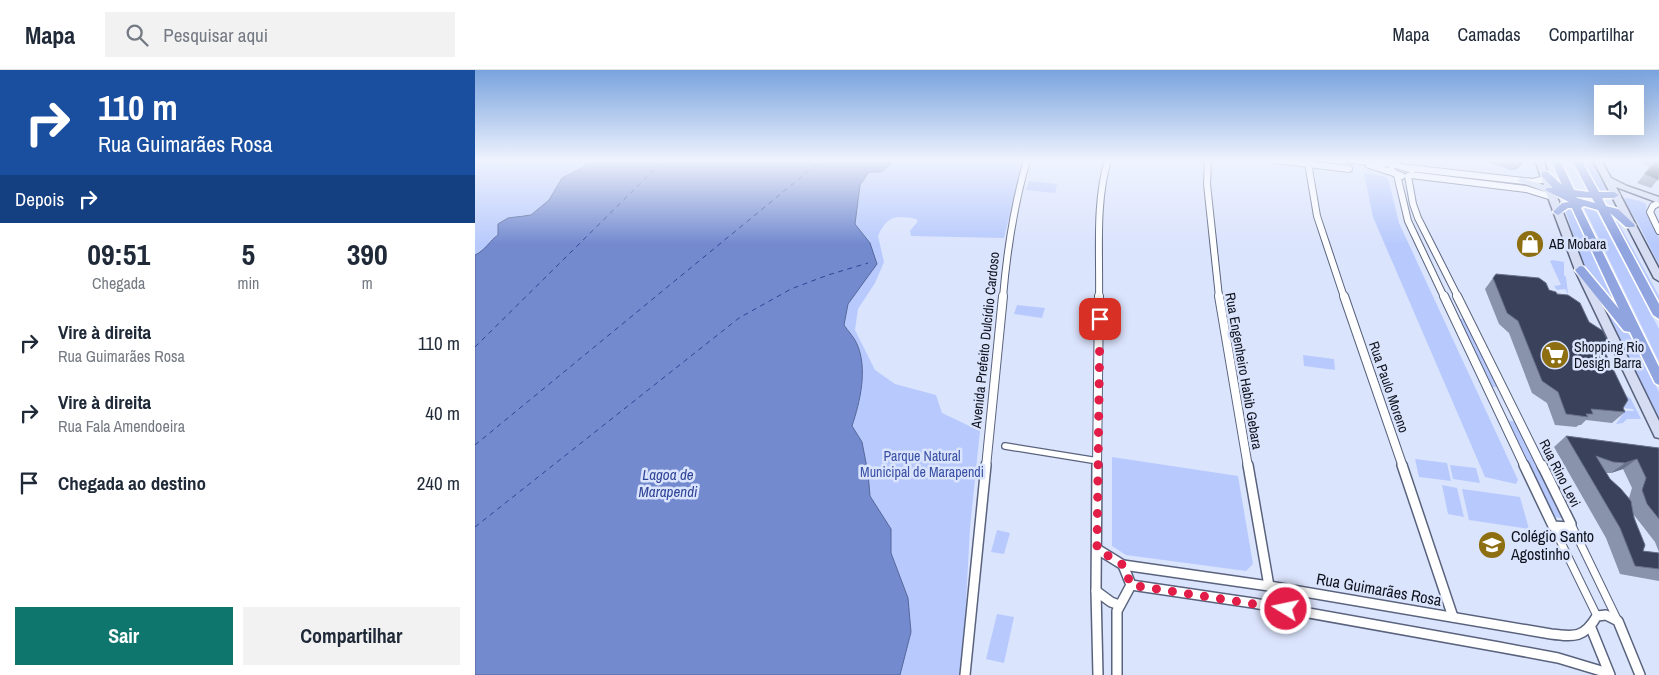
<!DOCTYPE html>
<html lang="pt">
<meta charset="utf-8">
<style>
:root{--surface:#fff;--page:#f2f2f3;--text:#1f2937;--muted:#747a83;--line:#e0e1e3;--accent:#0f766e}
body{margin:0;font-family:"Archivo Narrow",sans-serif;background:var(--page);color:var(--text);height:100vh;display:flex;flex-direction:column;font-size:19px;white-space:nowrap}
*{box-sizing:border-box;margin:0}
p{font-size:16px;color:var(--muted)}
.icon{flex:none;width:28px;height:28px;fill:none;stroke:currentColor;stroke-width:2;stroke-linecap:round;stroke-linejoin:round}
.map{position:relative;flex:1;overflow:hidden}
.panel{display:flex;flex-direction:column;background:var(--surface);width:475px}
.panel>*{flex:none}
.top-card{background:#1a4fa0;color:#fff;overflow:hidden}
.tools{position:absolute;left:1119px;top:15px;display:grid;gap:10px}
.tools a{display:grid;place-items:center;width:50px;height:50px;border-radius:0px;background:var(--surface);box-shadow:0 5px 20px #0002;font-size:25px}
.pin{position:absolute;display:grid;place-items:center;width:42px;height:42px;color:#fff;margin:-21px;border-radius:10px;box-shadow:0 2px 8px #0006}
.me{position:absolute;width:55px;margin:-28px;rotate:280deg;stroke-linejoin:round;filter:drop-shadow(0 0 4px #0008)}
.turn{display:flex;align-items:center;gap:18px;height:105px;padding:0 15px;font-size:22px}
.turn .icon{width:65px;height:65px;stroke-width:2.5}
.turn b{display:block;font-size:35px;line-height:42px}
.then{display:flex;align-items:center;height:48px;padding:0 15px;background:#0003;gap:10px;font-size:19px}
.eta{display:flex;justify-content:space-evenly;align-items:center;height:85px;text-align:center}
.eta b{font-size:30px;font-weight:700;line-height:35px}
.button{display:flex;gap:10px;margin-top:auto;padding:10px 15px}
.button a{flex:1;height:58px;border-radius:0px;background:var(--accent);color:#fff;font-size:20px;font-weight:700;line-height:58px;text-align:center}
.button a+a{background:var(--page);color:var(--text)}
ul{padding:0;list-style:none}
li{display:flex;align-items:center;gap:15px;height:70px;padding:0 15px}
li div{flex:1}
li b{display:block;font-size:19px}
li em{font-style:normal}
header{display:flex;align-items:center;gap:30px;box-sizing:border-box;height:70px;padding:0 25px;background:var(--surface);border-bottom:1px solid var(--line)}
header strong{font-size:24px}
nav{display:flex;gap:28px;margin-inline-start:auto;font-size:18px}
.search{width:350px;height:45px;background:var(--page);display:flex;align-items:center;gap:12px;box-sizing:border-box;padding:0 18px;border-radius:0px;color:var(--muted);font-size:19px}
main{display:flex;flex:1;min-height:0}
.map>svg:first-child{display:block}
.green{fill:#b8cafd}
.water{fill:#738acf;stroke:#55669a}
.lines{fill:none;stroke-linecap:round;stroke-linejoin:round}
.ferry{stroke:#2f4497;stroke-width:1;stroke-dasharray:5 4.5;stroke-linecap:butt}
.pedestrian-far1-casing{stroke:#59637d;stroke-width:8}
.pedestrian-casing{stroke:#59637d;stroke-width:9}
.minor-far2-casing{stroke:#59637d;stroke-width:8}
.minor-far1-casing{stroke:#59637d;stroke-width:10}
.minor-casing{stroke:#59637d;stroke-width:12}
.secondary-casing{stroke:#59637d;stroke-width:3}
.trunk-casing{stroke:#fff;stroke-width:3}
.pedestrian-far1{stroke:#fff;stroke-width:5.5}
.pedestrian{stroke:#fff;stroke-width:7}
.minor-far2{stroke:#fff;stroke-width:6}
.minor-far1{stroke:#fff;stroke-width:8}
.minor{stroke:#fff;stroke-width:9}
.secondary{fill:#d6ddf3;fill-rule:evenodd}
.trunk{fill:#90a4df;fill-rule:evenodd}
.wall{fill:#8a93ac;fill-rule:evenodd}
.shaded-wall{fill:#6a738b}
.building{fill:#39425a;stroke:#6a738b}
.route{stroke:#e11d48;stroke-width:9;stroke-dasharray:0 16.2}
.labels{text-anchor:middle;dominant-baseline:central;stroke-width:5;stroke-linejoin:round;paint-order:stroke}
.poi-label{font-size:14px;fill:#0f131d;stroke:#dbe4fd;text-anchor:start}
.street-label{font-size:14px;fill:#0f131d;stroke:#dbe4fd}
.park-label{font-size:14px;fill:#3950a4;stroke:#dbe4fd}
.water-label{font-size:15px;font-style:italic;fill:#2f4497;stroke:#dbe4fd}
.near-poi-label{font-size:16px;fill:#0f131d;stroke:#dbe4fd;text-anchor:start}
.near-street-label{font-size:16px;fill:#0f131d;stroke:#dbe4fd}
</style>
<header>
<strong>Mapa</strong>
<div class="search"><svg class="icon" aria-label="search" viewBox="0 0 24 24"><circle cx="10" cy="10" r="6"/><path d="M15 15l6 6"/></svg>Pesquisar aqui</div>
<nav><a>Mapa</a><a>Camadas</a><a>Compartilhar</a></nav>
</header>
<main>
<section class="panel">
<div class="top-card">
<div class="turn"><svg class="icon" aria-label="right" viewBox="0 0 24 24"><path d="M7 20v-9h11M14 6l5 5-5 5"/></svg><div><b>110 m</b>Rua Guimarães Rosa</div></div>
<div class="then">Depois<svg class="icon" aria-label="right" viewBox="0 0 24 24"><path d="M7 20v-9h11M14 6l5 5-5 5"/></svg></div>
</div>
<div class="eta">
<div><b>09:51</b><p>Chegada</p></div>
<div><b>5</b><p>min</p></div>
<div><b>390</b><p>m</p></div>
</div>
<ul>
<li><svg class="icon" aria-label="right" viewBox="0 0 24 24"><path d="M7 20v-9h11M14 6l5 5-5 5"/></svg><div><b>Vire à direita</b><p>Rua Guimarães Rosa</p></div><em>110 m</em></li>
<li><svg class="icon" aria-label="right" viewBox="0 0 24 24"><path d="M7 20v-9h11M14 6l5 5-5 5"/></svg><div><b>Vire à direita</b><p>Rua Fala Amendoeira</p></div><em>40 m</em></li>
<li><svg class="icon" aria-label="arrive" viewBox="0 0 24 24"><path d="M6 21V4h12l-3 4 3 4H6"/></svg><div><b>Chegada ao destino</b></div><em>240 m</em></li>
</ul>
<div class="button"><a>Sair</a><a>Compartilhar</a></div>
</section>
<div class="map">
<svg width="1184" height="605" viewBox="0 0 1184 605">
<rect width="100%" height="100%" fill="#dbe4fd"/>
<g class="green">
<path d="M0,90H117L105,99L87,108L74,130L56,145H46L15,171L10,180L0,185Z"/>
<path d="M415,90H548L529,168L436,166L435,161L443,151L441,149C420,145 412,146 403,166L409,192L400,213L383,239L380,260L400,300L420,314L461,325L467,343L505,361L495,458L487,605H425L436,562L433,528L416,483V459L395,426L393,403L387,372L377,356C385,332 393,299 382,274C379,268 373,261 369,255L373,234L399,198L395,173L380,154L382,132L385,115L394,102L415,95Z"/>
<path d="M1109,90H1117L1133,122L1126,123Z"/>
<path d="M889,103L911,107L914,112L924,153L1043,410L1041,414L1010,407L898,147Z"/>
<path d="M554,111L582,114L580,123L551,120Z"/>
<path d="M1152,128L1165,131L1171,134L1173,147L1184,168V195L1163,153L1148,129Z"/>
<path d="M1091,137L1098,138L1150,248L1115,209L1104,182L1090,140Z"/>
<path d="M1109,138L1120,139L1184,259V292Z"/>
<path d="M1132,142L1140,147L1184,226V238Z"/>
<path d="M1077,190L1089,192V205L1091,207L1093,224L1090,219L1082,220L1079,216L1086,215L1075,191Z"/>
<path d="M1117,220L1155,265L1184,322V348Z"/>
<path d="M542,235L570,238L567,248L539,244Z"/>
<path d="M981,249H990L1023,317H1014Z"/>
<path d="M828,285L859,289L860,300L829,296Z"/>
<path d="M1147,322L1156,329L1166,349H1152L1148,353L1141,354L1150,341H1159L1158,339L1148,338L1141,323Z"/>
<path d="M1032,350L1041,352L1086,443V448L1078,447Z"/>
<path d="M637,387L763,406L778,494L771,501L651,485L637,476Z"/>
<path d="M940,389L972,393L976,411L944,407Z"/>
<path d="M975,395L1001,398L1005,413L978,409Z"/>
<path d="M967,415L982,418L989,447L973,444Z"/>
<path d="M987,419L1045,427L1054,459L994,450Z"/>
<path d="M522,460L535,463L529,484L516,482Z"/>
<path d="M522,544L539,547L529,593L511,589Z"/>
</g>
<path class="water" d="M117,90H415V95L406,102H394L385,115L380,154L395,173L402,194L373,234L369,255C373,261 379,267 382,274C393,299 385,332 377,356L387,372L393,403L395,426L416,459V483L433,528L436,562L425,605H0V185C11,180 14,171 23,165V154L33,148L56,145L74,130L87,108L105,99Z"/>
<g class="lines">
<g class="ferry">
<path d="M0,277L189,90"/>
<path d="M0,375L347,90"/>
<path d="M0,457L264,248L316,219L353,205L393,193"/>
</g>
<defs>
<path id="pedestrian-far1" d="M530,376L623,391"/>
<g id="pedestrian">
<path d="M1096,454L1143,551"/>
<path d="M1078,456L1122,546"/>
</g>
<g id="minor-far2">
<path d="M733,90L732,114L744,227"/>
<path d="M801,90L874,99"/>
<path d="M875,90L917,94L937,100"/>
<path d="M833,93L842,146L869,227"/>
<path d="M894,95L919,103"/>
<path d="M918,95L916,99L919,103L927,106"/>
<path d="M934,98L1058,112L1070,109"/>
<path d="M922,105L933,151L969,227"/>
<path d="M936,105L1051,119L1077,127"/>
<path d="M933,106L938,134L943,148L983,227"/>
<path d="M1184,133L1178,136L1175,142L1184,161"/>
<path d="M528,227C532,180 539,135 552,90"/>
<path d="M624,227C625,183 620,133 633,90"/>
</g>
<g id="minor-far1">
<path d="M744,226L773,397"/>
<path d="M869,226L928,397"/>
<path d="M969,226L1050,397"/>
<path d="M982,226L1067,397"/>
<path d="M511,397L528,226"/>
<path d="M622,397L624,226"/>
</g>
<g id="minor">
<path d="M622,395L621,521L623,605"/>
<path d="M773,395L794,516"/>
<path d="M927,395L978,547"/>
<path d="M1049,395L1078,456L1094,457L1096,454L1067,395"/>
<path d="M622,479L648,495L794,516L1076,564C1100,567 1109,568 1122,546L1131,545L1143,551L1165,605"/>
<path d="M656,515L778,533L1024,577L1083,588L1133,603"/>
<path d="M621,521L636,532L644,535"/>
<path d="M1116,558L1135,605"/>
<path d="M490,605L511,395"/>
<path d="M642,605V541L656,515L648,495"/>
</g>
<g id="secondary">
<path d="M1060,90H1068L1110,200L1184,351V368L1180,367L1100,200L1071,122L1042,111L1046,108L1069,115Z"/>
<path d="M1118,90H1126L1136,108L1152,116L1184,127V133L1141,117L1184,199V211L1179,208Z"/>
</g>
<path id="trunk" d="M1076,90H1085L1099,120L1114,122L1097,90H1106L1124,122H1139L1144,125L1139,128H1127L1131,136L1143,139L1160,155L1159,157H1151L1135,143L1184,234V249L1178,245L1123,140L1109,136L1106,138L1184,297V315L1180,313L1155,262L1149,261L1100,200L1105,196L1109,197L1144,239L1097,138H1093L1083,145L1078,142L1087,133L1094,132L1070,120L1072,118H1078L1067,106V102H1073L1087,115ZM1101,127L1117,128L1120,133L1102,128Z"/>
</defs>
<use href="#pedestrian-far1" class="pedestrian-far1-casing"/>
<use href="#pedestrian" class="pedestrian-casing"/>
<use href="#minor-far2" class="minor-far2-casing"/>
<use href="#minor-far1" class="minor-far1-casing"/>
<use href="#minor" class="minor-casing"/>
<use href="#secondary" class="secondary-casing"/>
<use href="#trunk" class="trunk-casing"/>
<use href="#pedestrian-far1" class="pedestrian-far1"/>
<use href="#pedestrian" class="pedestrian"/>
<use href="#minor-far2" class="minor-far2"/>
<use href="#minor-far1" class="minor-far1"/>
<use href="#minor" class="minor"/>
<use href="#secondary" class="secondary"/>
<use href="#trunk" class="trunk"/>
</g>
<g class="wall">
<path d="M1008,90H1049L1045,96L1040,100H1035Z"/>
<path d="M1163,90H1184V108L1176,118L1162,113L1175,98Z"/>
<path d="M1018,208L1074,220L1082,224L1127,276L1150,342L1137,353L1111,350L1106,355H1104L1101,357L1080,355L1072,333L1057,323L1034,263L1024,254L1010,219Z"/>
<path d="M1091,366L1184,378V482L1180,472L1159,445L1168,481L1184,483V511L1145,504L1131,468L1079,377ZM1148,399L1157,418L1154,428L1135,409L1131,403H1136Z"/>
</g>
<g class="shaded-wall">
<path d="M1047,90H1049L1045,96L1040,100Z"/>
<path d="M1162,389L1148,399L1136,403L1150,393Z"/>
</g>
<g class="building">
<path d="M1182,90H1184V108L1183,110L1169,104Z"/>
<path d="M1021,204L1064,208L1071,213L1074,220L1081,222L1082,224L1093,225L1105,233L1114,252L1128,261L1132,269L1127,276L1153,330L1148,338L1150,342L1116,339L1118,344H1111L1113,347L1091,344L1083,322L1067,311L1043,251L1032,243L1018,208Z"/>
<path d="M1091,366L1184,378V449L1172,434L1167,420L1171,408L1162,389L1150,393L1138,392L1121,386L1135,409L1146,419L1156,431L1159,448L1170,475L1168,481L1184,483V499L1160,496L1145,458Z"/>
</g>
<linearGradient id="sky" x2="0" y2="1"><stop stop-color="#79a3de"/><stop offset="0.52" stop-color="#eff3fe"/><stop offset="1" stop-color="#eff3fe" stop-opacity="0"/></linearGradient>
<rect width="1184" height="174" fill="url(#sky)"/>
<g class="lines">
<path class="route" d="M625,249L622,479L648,495L656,515L811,539"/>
</g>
<defs>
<symbol id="shop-disc" viewBox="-11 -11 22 22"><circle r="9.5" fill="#8d6f12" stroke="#dbe4fd"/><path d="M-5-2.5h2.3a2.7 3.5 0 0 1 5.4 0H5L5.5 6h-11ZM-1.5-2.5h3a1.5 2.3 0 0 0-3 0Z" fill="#fff"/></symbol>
<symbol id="supermarket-disc" viewBox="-11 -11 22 22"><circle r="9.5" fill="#8d6f12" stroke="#dbe4fd"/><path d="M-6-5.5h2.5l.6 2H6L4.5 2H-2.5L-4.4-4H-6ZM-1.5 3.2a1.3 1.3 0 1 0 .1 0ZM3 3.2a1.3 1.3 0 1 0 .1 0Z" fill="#fff"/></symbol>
<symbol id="school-disc" viewBox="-11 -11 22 22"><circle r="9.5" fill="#8d6f12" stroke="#dbe4fd"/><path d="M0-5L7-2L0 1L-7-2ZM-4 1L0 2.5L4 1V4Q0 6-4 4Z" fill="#fff"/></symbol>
</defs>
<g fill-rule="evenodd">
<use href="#shop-disc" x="1039" y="158" width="32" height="32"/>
<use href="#supermarket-disc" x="1064" y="269" width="32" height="32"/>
<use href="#school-disc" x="1001" y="459" width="32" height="32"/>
</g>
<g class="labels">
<g class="poi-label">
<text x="1074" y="174">AB Mobara</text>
<text x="1099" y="277">Shopping Rio<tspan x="1099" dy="16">Design Barra</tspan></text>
</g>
<g class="street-label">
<text transform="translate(510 270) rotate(-84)">Avenida Prefeito Dulcídio Cardoso</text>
<text transform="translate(769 301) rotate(80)">Rua Engenheiro Habib Gebara</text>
<text transform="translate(914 317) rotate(71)">Rua Paulo Moreno</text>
<text transform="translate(1085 403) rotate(63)">Rua Rino Levi</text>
</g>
<g class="park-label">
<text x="447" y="386">Parque Natural<tspan x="447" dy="16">Municipal de Marapendi</tspan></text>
</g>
<g class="water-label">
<text x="193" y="404">Lagoa de<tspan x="193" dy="17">Marapendi</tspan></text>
</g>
<g class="near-poi-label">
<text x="1036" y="466">Colégio Santo<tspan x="1036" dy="18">Agostinho</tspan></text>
</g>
<g class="near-street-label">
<text transform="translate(904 519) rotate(10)">Rua Guimarães Rosa</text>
</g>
</g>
</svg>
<div class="tools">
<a><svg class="icon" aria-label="sound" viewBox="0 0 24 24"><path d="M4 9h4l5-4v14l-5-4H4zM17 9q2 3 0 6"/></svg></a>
</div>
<div class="pin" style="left:625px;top:249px;background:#d93025"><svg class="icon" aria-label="arrive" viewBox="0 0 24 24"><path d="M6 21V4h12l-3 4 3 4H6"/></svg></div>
<svg class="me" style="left:811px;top:539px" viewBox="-20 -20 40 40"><circle r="17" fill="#e11d48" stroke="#fff" stroke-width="3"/><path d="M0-11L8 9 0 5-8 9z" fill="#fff"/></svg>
</div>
</main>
